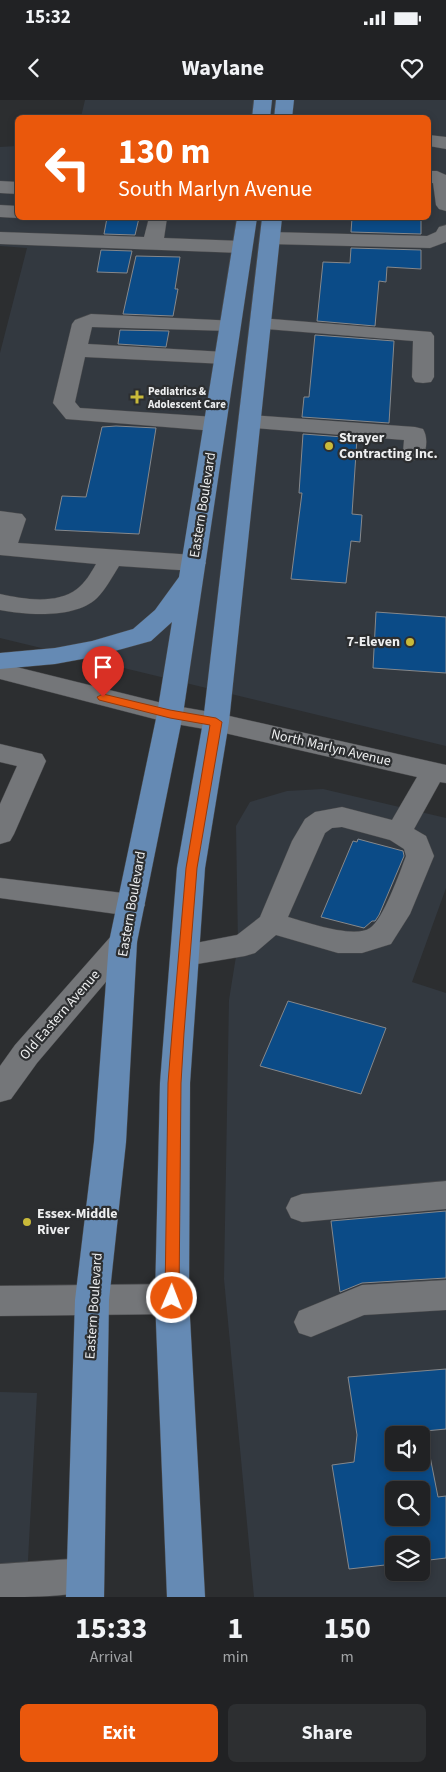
<!DOCTYPE html>
<style>
:root{--surface:#212224;--page:#2d2f31;--text:#f1f3f6;--muted:#a2a4a6;--line:#3e3f41;--accent:#ea580c}
body{margin:0;font-family:"Source Sans 3",sans-serif;background:var(--page);color:var(--text);height:100vh;display:flex;flex-direction:column;font-size:19px;white-space:nowrap}
*{box-sizing:border-box;margin:0}
p{font-size:16px;color:var(--muted)}
.icon{flex:none;width:28px;height:28px;fill:none;stroke:currentColor;stroke-width:2;stroke-linecap:round;stroke-linejoin:round}
.map{position:relative;height:1497px;overflow:hidden}
.side{display:flex;flex-direction:column;background:var(--surface);flex:1}
.side>*{flex:none}
.guide{position:absolute;left:15px;top:15px;width:416px;height:105px;border-radius:8px;box-shadow:0 2px 8px #0003,0 0 0 1px var(--line);background:#ea580c;color:#fff;overflow:hidden}
.tools{position:absolute;left:385px;top:1326px;display:grid;gap:10px}
.tools a{display:grid;place-items:center;width:45px;height:45px;border-radius:8px;background:var(--surface);box-shadow:0 2px 8px #0003,0 0 0 1px var(--line);font-size:25px}
.pin{position:absolute;display:grid;place-items:center;width:42px;height:42px;color:#fff;margin:-51px -21px;border-radius:50% 50% 50% 0;rotate:-45deg;box-shadow:0 0 5px #0007}
.pin .icon{rotate:45deg}
.me{position:absolute;width:55px;margin:-28px;rotate:1deg;stroke-linejoin:round;filter:drop-shadow(0 0 4px #0008)}
.turn{display:flex;align-items:center;gap:18px;height:105px;padding:0 20px;font-size:22px}
.turn .icon{width:65px;height:65px;stroke-width:2.5}
.turn b{display:block;font-size:35px;line-height:42px}
.eta{display:flex;justify-content:space-evenly;align-items:center;height:85px;text-align:center}
.eta b{font-size:30px;font-weight:700;line-height:35px}
.action{display:flex;gap:10px;margin-top:auto;padding:10px 20px}
.action a{flex:1;height:58px;border-radius:8px;background:var(--accent);color:#fff;font-size:20px;font-weight:700;line-height:58px;text-align:center}
.action a+a{background:var(--page);color:var(--text)}
.status{display:flex;justify-content:space-between;align-items:center;height:35px;padding:0 25px;background:var(--surface);direction:ltr}
.status svg{height:14px;fill:currentColor}
header{display:flex;justify-content:space-between;align-items:center;height:65px;padding:0 20px;background:var(--surface);font-size:22px;font-weight:700}
.map>svg:first-child{display:block}
.built{fill:#333940;fill-rule:evenodd}
.building{fill:#0b4b87;stroke:#86888b;fill-rule:evenodd}
.lines{fill:none;stroke-linecap:round;stroke-linejoin:round}
.minor-casing{stroke:#494a4c;stroke-width:1}
.major-casing{stroke:#494a4c;stroke-width:1}
.minor{fill:#747679;fill-rule:evenodd}
.major{fill:#658ab4;fill-rule:evenodd}
.route{fill:#ea580c;stroke:#983908}
.poi-dot{fill:#c9ba3a;stroke:#2c2e30;stroke-width:2}
.labels{text-anchor:middle;dominant-baseline:central;stroke-width:4.5;stroke-linejoin:round;paint-order:stroke}
.far-poi-label{font-size:11px;font-weight:bold;fill:#eeeff0;stroke:#2c2e30;text-anchor:start}
.poi-label{font-size:14px;font-weight:bold;fill:#eeeff0;stroke:#2c2e30;text-anchor:start}
.street-label{font-size:14px;fill:#eeeff0;stroke:#2c2e30}
</style>
<div class="status"><b>15:32</b><svg viewBox="0 0 49 12"><path d="M0 12V9h3v3zM5 12V6h3v6zM10 12V3h3v9zM15 12V0h3v12zM26 1h20v11H26zM47 4h2v5h-2z"/></svg></div>
<header><svg class="icon" aria-label="back" viewBox="0 0 24 24"><path d="M15 5l-7 7 7 7"/></svg>Waylane<svg class="icon" aria-label="heart" viewBox="0 0 24 24"><path d="M12 20l-8-8c-3-5 5-10 8-4 3-6 11-1 8 4z"/></svg></header>
<div class="map">
<svg width="446" height="1497" viewBox="0 0 446 1497">
<rect width="100%" height="100%" fill="#2c2e30"/>
<g class="built">
<path d="M85,0H446V646L0,538V253L27,148L0,146V47L17,46L18,118H429V18L81,17Z"/>
<path d="M323,689L446,718V788L412,882L446,893V1497H254L224,1179L229,900L238,844L236,726L250,702L287,691ZM394,1335H421V1362H394ZM394,1390H421V1418H394ZM394,1445H421V1472H394Z"/>
<path d="M0,1292L37,1293L26,1497H0Z"/>
</g>
<g class="building">
<path d="M107,118H139L135,135L104,134Z"/>
<path d="M352,118H421V134L351,132Z"/>
<path d="M351,148L421,150V169L387,167L386,182L379,181L375,226L317,221L323,162L350,163Z"/>
<path d="M101,150L132,151L127,173L97,172Z"/>
<path d="M136,156L180,157L175,189H178L173,216L123,214Z"/>
<path d="M120,230L169,231L166,247L118,244Z"/>
<path d="M315,235L394,241L389,323L302,317L304,297H309Z"/>
<path d="M116,326L156,328L139,434L55,430L62,396L86,397L102,327Z"/>
<path d="M303,334L357,338L352,414L362,415L360,442L351,441L346,483L291,479L302,393H299Z"/>
<path d="M376,512L446,517V573L373,568Z"/>
<path d="M358,739L403,751L404,756L379,815L375,821H372L364,828L321,817L353,741L357,742Z"/>
<path d="M288,901L386,928L361,994L260,966Z"/>
<path d="M446,1111V1178L362,1183L340,1192L331,1121Z"/>
<path d="M446,1269V1329L425,1331L438,1397L446,1396V1458L421,1461V1445H394V1464L349,1469L332,1365L354,1362L357,1335L348,1277ZM394,1335H421V1362H394ZM394,1390H421V1418H394Z"/>
</g>
<g class="lines">
<defs>
<g id="minor">
<path d="M429,35L446,37V49L429,46Z"/>
<path d="M429,71H437L446,75V111L439,109L436,105L433,83H429Z"/>
<path d="M0,81L18,82V94L0,93Z"/>
<path d="M0,105L18,106V118H19H18L0,117Z"/>
<path d="M149,118H167L164,138L242,141L249,143L252,147L249,151L242,153L0,144V132L144,137Z"/>
<path d="M446,125V142L430,148L270,144L263,142L260,138L263,134L270,132L427,136L436,132L439,127Z"/>
<path d="M91,214L237,221L240,225L237,229L230,231L92,227L88,244L225,252L232,254L236,258L232,262L225,264L85,257L75,302L80,308L215,317L223,319L226,324L223,329L215,331L66,319L53,303L72,224L75,220Z"/>
<path d="M260,218L431,232L434,236V277L431,282L423,283L415,282L412,277L413,241L253,228L250,224L253,220Z"/>
<path d="M250,315L415,327L423,329C428,337 427,350 422,358L414,360L406,358L403,353L404,340L242,327L239,322L242,317Z"/>
<path d="M0,411L22,414L26,419L18,443L194,455L202,458L206,463L202,468L194,471L119,466C112,477 106,489 97,498C75,519 27,515 0,510V494C23,499 56,505 77,489C85,483 91,473 96,464L0,455Z"/>
<path d="M0,563L170,605L216,613L446,665V683L440,682L414,729L426,736L434,756L410,814L391,844L362,853H338L276,835L255,853L245,856L185,866L175,863L171,855L175,847L237,835L260,817L292,741L305,719L315,712L342,707L392,720L417,677L216,631L170,623L0,579ZM342,727L390,740L404,749L406,756C400,772 383,820 370,828C354,839 306,822 288,817L325,733L332,728Z"/>
<path d="M0,644L42,654L46,661L14,734L10,741L0,744V704L17,666L0,662Z"/>
<path d="M0,778L131,794L141,798L145,805L141,812L131,816L0,798Z"/>
<path d="M123,831L133,834L137,842L133,850L37,963L11,999L0,1002V966L15,945L113,834Z"/>
<path d="M446,1081V1109L302,1122L291,1118L286,1108L291,1098L302,1094Z"/>
<path d="M446,1180V1210L364,1215L311,1237L299,1233L294,1222L299,1211L362,1185Z"/>
<path d="M172,1184L184,1189L189,1199L184,1209L172,1214L0,1216V1186Z"/>
<path d="M85,1458L98,1463L103,1476L98,1489C68,1497 32,1497 0,1497V1464Z"/>
</g>
<g id="major">
<path d="M254,0H272L270,18H252Z"/>
<path d="M276,0H294L292,18H274Z"/>
<path d="M237,118H257L183,614L137,842L126,1042L109,1200L104,1497H66L75,1200L94,1042L109,842L157,614L172,522L151,541L93,557L55,564L0,569V553L55,548L92,541L133,529L155,510L179,477Z"/>
<path d="M262,118H282L229,622L205,768L190,983L189,1199L205,1497H167L155,1199L160,983L177,768L203,622Z"/>
</g>
</defs>
<use href="#minor" class="minor-casing"/>
<use href="#major" class="major-casing"/>
<use href="#minor" class="minor"/>
<use href="#major" class="major"/>
</g>
<path class="route" d="M103,594L170,610L216,618L222,622L197,768L184,933L181,983L179,1198L176,1203L172,1205L167,1203L165,1198L168,983L172,933L186,768L210,625L170,618L99,600L97,597Z"/>
<g class="poi-dot">
<path d="M134.5 289.5h5v5h5v5h-5v5h-5v-5h-5v-5h5z"/>
<circle cx="329" cy="346" r="5"/>
<circle cx="410" cy="542" r="5"/>
<circle cx="27" cy="1122" r="5"/>
</g>
<g class="labels">
<g class="far-poi-label">
<text x="148" y="291">Pediatrics &amp;<tspan x="148" dy="13">Adolescent Care</tspan></text>
</g>
<g class="poi-label">
<text x="339" y="338">Strayer<tspan x="339" dy="16">Contracting Inc.</tspan></text>
<text x="400" y="542" text-anchor="end">7-Eleven</text>
<text x="37" y="1114">Essex-Middle<tspan x="37" dy="16">River</tspan></text>
</g>
<g class="street-label">
<text transform="translate(203 405) rotate(-81)">Eastern Boulevard</text>
<text transform="translate(331 648) rotate(13)">North Marlyn Avenue</text>
<text transform="translate(132 804) rotate(-80)">Eastern Boulevard</text>
<text transform="translate(60 915) rotate(-49)">Old Eastern Avenue</text>
<text transform="translate(94 1206) rotate(-86)">Eastern Boulevard</text>
</g>
</g>
</svg>
<div class="tools">
<a><svg class="icon" aria-label="sound" viewBox="0 0 24 24"><path d="M4 9h4l5-4v14l-5-4H4zM17 9q2 3 0 6"/></svg></a>
<a><svg class="icon" aria-label="search" viewBox="0 0 24 24"><circle cx="10" cy="10" r="6"/><path d="M15 15l6 6"/></svg></a>
<a><svg class="icon" aria-label="layers" viewBox="0 0 24 24"><path d="M12 4l9 5-9 5-9-5zM3 14l9 5 9-5"/></svg></a>
</div>
<div class="pin" style="left:103px;top:597px;background:#d93025"><svg class="icon" aria-label="arrive" viewBox="0 0 24 24"><path d="M6 21V4h12l-3 4 3 4H6"/></svg></div>
<svg class="me" style="left:172px;top:1198px" viewBox="-20 -20 40 40"><circle r="17" fill="#ea580c" stroke="#fff" stroke-width="3"/><path d="M0-11L8 9 0 5-8 9z" fill="#fff"/></svg>
<div class="guide">
<div class="turn"><svg class="icon" aria-label="left" viewBox="0 0 24 24"><path d="M17 20v-9H6M10 6l-5 5 5 5"/></svg><div><b>130 m</b>South Marlyn Avenue</div></div>
</div>
</div>
<section class="side">
<div class="eta">
<div><b>15:33</b><p>Arrival</p></div>
<div><b>1</b><p>min</p></div>
<div><b>150</b><p>m</p></div>
</div>
<div class="action"><a>Exit</a><a>Share</a></div>
</section>
